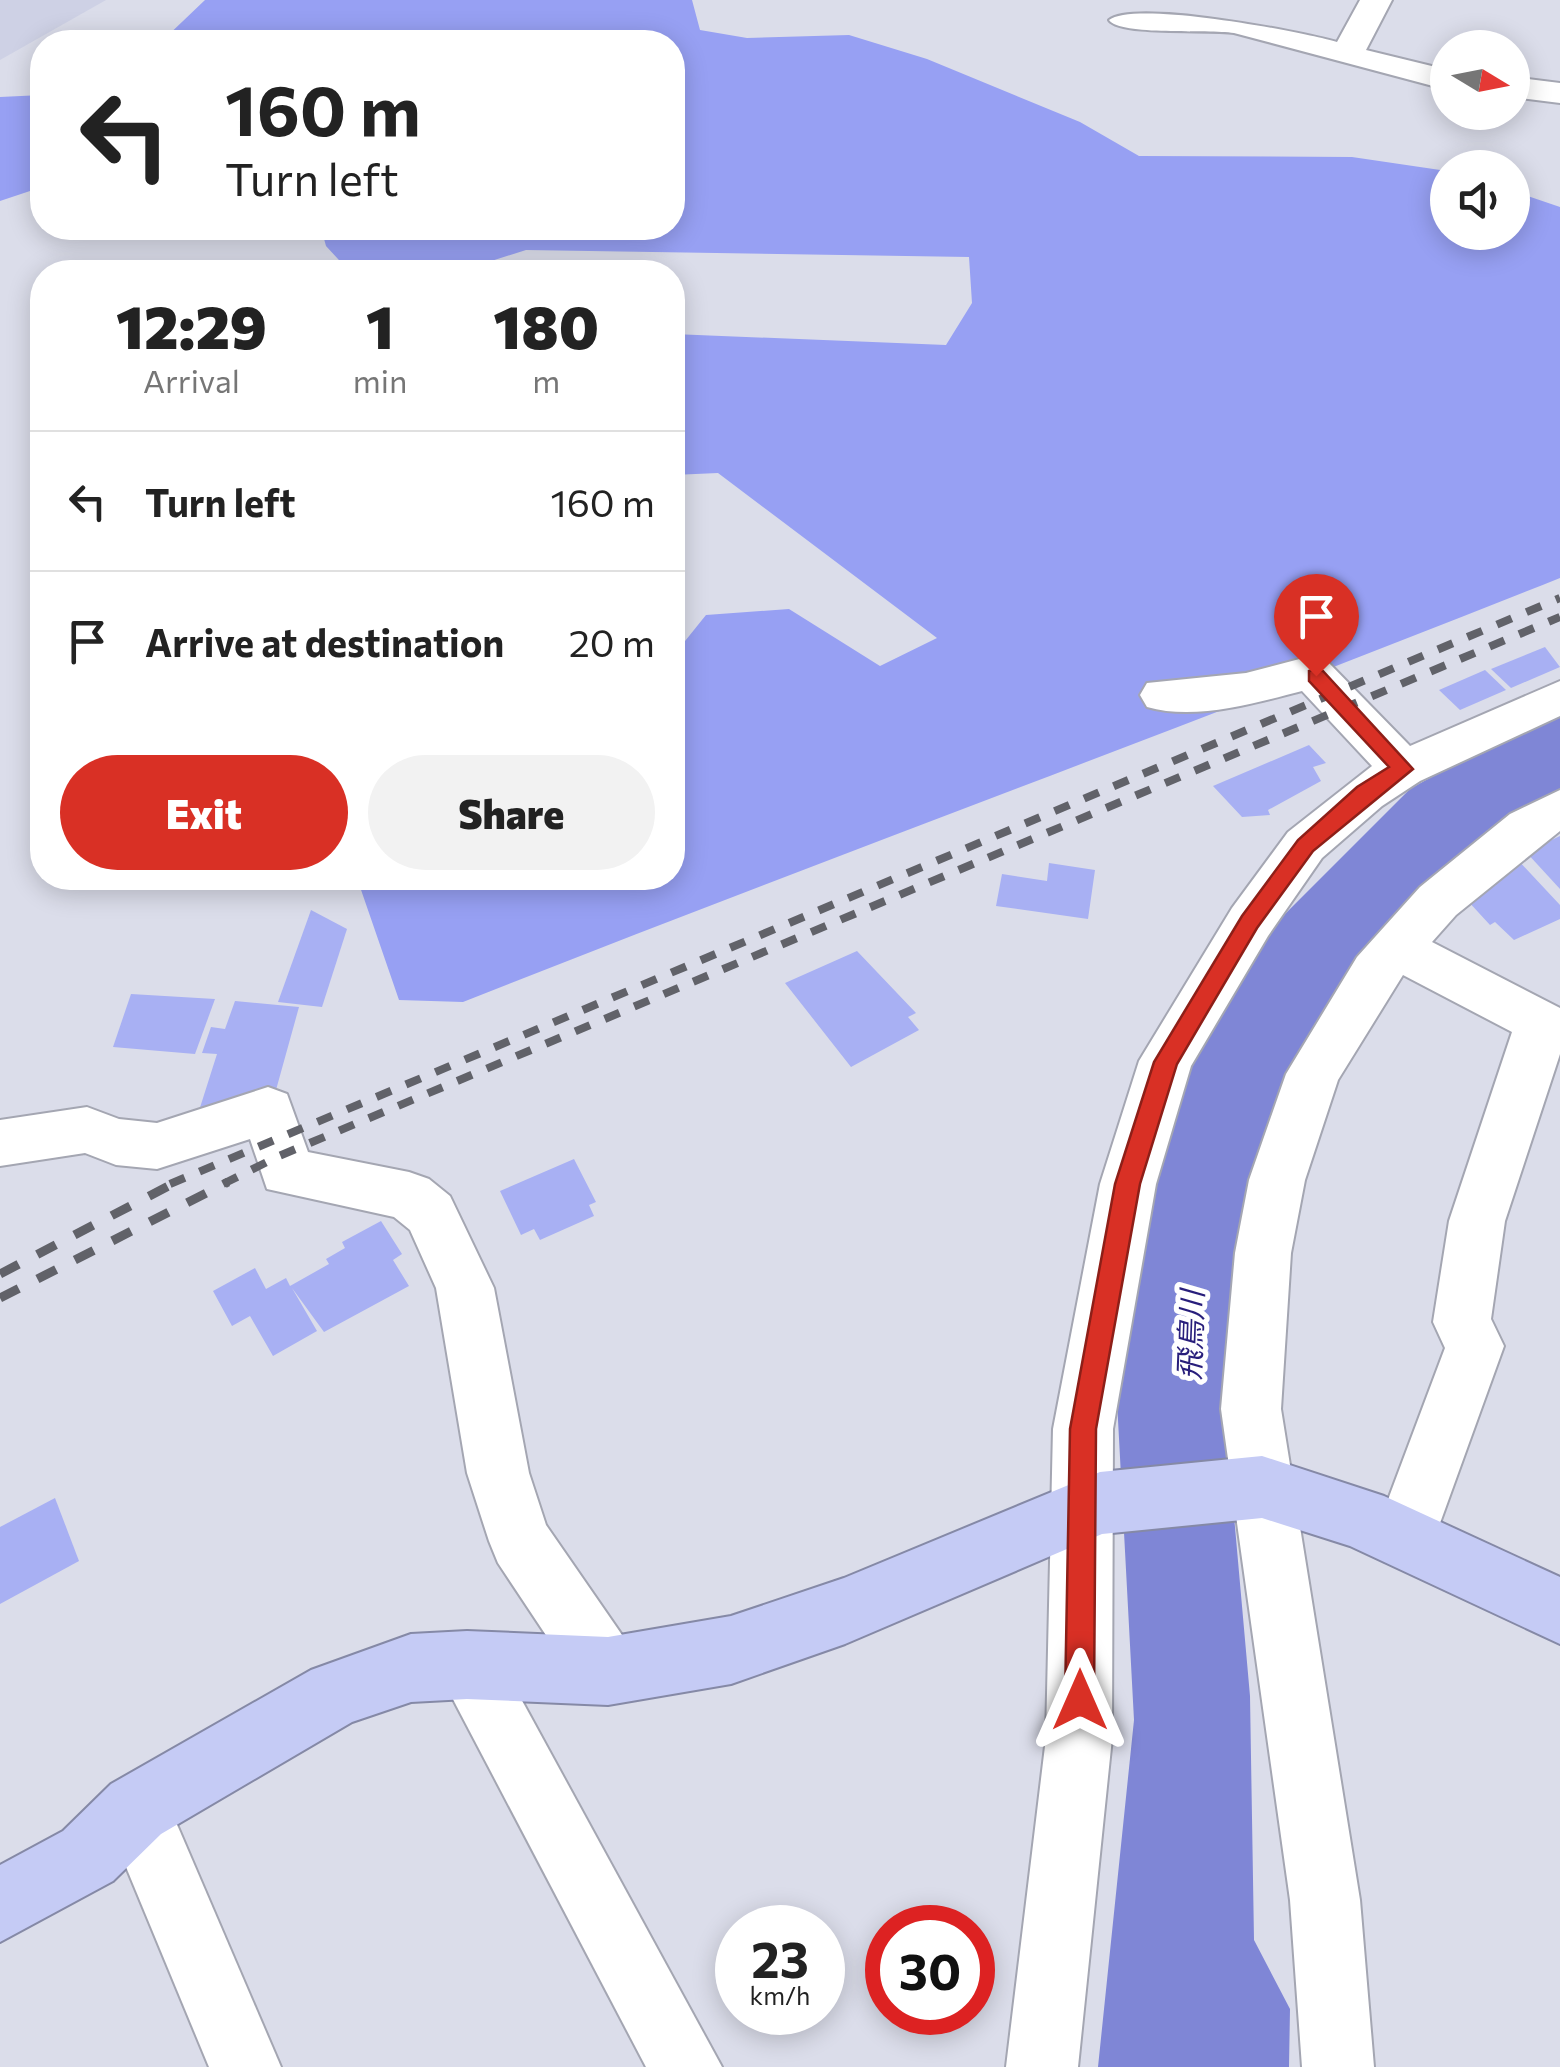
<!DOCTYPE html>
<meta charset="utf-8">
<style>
:root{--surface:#fff;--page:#f2f2f2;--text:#222;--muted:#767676;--line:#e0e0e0;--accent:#d93025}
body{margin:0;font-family:Commissioner,"Noto Sans JP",sans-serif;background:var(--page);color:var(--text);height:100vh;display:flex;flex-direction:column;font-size:38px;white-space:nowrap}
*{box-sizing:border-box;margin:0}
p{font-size:32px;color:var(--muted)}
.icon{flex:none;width:55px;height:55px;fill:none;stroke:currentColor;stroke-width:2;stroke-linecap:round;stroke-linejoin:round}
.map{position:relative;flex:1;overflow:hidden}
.sheet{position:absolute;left:30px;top:260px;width:655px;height:630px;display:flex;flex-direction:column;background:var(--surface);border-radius:40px;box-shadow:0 5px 25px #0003}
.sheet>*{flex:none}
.top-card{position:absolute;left:30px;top:30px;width:655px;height:210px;border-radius:40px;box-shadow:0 5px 25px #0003;background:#fff;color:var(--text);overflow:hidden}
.needle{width:65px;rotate:100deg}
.tools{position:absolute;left:1430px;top:30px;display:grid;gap:20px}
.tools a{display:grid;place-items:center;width:100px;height:100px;border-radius:50%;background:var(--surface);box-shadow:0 5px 25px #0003;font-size:50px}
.speed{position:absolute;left:715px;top:1905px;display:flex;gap:20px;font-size:50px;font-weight:700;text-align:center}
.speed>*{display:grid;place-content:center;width:130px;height:130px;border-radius:50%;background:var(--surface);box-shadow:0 5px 25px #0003;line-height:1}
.speed small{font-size:25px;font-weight:400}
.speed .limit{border:15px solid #d22;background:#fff;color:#111}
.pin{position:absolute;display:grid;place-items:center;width:85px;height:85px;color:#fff;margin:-102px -42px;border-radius:50% 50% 50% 0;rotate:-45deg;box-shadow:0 0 10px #0007}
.pin .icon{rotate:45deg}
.me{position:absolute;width:110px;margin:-55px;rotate:0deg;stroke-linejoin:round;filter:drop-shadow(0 0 8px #0008)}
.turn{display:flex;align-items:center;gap:35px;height:210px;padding:0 30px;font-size:45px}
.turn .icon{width:130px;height:130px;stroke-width:2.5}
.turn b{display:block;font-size:70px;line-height:85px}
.eta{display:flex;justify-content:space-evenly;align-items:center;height:170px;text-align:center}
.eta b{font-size:60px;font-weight:800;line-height:70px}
.primary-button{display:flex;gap:20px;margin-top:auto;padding:20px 30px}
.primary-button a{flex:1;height:115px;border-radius:60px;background:var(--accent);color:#fff;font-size:40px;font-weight:800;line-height:115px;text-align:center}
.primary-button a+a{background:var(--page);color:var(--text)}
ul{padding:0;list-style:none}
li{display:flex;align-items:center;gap:30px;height:140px;padding:0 30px;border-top:2px solid var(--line)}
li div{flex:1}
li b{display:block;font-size:38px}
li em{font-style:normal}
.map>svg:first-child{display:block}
.built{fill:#ced1e5}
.forest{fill:#97a0f3}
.water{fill:#7f86d6}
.building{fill:#a8b0f3}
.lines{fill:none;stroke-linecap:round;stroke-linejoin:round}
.minor-casing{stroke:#a4a6b2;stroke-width:4}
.highway-casing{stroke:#8589a6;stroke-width:4}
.minor{fill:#fff;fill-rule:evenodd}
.highway{fill:#c5cbf5;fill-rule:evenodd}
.rail-far1{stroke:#616269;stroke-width:8;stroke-dasharray:16 16;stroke-linecap:butt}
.rail{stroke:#616269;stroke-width:9;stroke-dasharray:21 21;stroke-linecap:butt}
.route{fill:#d93025;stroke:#8d1f18;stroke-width:2.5}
.labels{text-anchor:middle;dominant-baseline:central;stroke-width:10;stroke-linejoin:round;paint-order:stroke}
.water-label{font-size:30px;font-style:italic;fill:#281e7b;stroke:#fff}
</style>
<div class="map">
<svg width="1560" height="2067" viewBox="0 0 1560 2067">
<rect width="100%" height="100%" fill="#dbddea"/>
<path class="built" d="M0,0H106L0,60Z"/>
<g class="forest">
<path d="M205,0H692L700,30L747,38L849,35L927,59L1080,122L1139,156L1352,157L1447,171L1448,232H1512L1513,191L1560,207V578C1196,723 828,858 463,1002L399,1000L359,884L361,878H672L673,656L706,615L789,609L880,666L937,638L718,473L673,475V334L946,345L972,303L969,257L526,250L457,272H350L326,246L321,228H672V42H161Z"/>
<path d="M42,95V187L0,201V97Z"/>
</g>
<path class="water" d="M1560,705V792L1382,941L1226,1426L1250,1696L1254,1940L1290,2009L1289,2067H1098L1134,1720L1117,1401L1170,1101L1251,948L1410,789Z"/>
<g class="building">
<path d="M1545,647L1560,667L1511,688L1491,669Z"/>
<path d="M1485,670L1506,690L1460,710L1439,690Z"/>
<path d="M1309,745L1326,763L1313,767L1321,781L1268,810L1270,815L1242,817L1213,786Z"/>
<path d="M1560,836V889L1526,852Z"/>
<path d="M1517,859L1560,905V919L1514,940L1495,922L1490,925L1467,900L1496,885L1483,870Z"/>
<path d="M1049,863L1095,870L1088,919L996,906L1002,874L1047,881Z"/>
<path d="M311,910L347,929L322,1007L278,1002Z"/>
<path d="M857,951L916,1013L908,1017L919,1030L851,1067L785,983Z"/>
<path d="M131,994L215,999L195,1054L113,1047Z"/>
<path d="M235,1001L299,1007L276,1090L266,1089L197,1117L217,1054L202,1053L211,1027L225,1029Z"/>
<path d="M574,1159L596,1202L589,1205L594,1216L540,1240L534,1229L521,1235L500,1191Z"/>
<path d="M381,1221L402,1254L393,1260L409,1286L324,1332L292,1288L317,1331L273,1356L250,1316L232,1326L213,1291L255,1268L266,1289L286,1278L290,1286L329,1264L326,1259L345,1248L342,1242Z"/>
<path d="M55,1498L79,1561L0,1604V1527Z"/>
</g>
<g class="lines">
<defs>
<g id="minor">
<path d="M1360,0H1392L1366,50L1448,70V90L1234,33C1209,29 1120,36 1109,20C1134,0 1299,31 1337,42Z"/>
<path d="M1512,77L1560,83V103L1512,97Z"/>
<path d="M1311,656L1327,661L1410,746L1560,681V716L1420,781L1382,806L1322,858L1268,936L1191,1066L1156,1184L1113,1429L1112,1738L1078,2067H1006L1046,1738L1053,1429L1100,1184L1139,1061L1232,908L1288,832L1372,766L1302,691C1255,703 1195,721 1147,707L1140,695L1147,683L1246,673Z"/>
<path d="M1560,790V831L1456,915L1432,942L1560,1008V1054L1505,1221L1491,1319L1504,1346L1427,1559L1405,1567L1383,1559L1374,1537L1445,1348L1433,1322L1449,1221L1512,1032L1403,975L1338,1080L1305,1180L1291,1253L1281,1409L1360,1900L1374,2067H1302L1290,1900L1221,1409L1235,1253L1249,1180L1286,1074L1357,957L1420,887L1510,814Z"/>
<path d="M268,1087L287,1094L308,1152L409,1172L429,1179L450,1196L494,1288L529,1473L546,1525L631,1648L641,1671L631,1694L608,1704L585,1694L498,1563L489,1541L467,1473L436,1288L410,1230L394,1217L267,1189L250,1139L157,1169L116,1165L85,1153L0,1166V1120L87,1107L119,1119L157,1123Z"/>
<path d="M467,1633L490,1642L722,2067H646L435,1665L444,1642Z"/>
<path d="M136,1775L160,1785L281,2067H209L102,1809L112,1785Z"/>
</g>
<path id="highway" d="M1262,1456L1384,1496L1560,1577V1644L1350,1546L1262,1518L1102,1534L845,1644L731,1684L608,1705L467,1699L411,1702L352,1722L161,1834L113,1881L0,1942V1865L63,1831L111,1784L311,1670L411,1634L467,1631L608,1637L731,1616L844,1578L1100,1472Z"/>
</defs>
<use href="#minor" class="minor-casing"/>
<use href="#highway" class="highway-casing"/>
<use href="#minor" class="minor"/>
<use href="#highway" class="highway"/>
<g class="rail-far1">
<path d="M170,1184L1560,598"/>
<path d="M223,1184L279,1156L1560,617"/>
</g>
<g class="rail">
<path d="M0,1274L176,1182"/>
<path d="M0,1298L228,1182"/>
</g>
</g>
<path class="route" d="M1316,669L1323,671L1413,769L1313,851L1257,928L1177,1064L1140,1184L1096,1429L1094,1700L1090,1710L1080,1714L1069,1710L1065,1700L1070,1429L1115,1184L1154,1062L1242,916L1298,840L1357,787L1389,767L1309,681V671Z"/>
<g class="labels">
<g class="water-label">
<text transform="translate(1189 1335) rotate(-88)">飛鳥川</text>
</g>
</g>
</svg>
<div class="tools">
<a><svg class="needle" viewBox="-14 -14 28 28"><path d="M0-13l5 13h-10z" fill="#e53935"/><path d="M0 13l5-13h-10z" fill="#767676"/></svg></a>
<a><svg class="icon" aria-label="sound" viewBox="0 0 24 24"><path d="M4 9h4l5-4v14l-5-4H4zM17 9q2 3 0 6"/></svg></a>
</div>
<div class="speed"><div>23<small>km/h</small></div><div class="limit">30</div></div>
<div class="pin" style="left:1316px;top:676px;background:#d93025"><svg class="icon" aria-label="arrive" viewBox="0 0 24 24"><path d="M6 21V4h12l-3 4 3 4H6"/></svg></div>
<svg class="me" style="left:1080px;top:1700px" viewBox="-20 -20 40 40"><path d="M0-17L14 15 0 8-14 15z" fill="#d93025" stroke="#fff" stroke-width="4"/></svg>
<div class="top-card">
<div class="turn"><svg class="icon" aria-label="left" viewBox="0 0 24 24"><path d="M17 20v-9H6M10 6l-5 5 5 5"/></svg><div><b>160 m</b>Turn left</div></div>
</div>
<section class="sheet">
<div class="eta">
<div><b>12:29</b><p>Arrival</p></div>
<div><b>1</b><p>min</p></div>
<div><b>180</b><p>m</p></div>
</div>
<ul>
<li><svg class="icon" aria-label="left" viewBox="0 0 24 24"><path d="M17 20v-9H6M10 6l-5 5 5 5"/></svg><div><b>Turn left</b></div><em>160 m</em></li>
<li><svg class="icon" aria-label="arrive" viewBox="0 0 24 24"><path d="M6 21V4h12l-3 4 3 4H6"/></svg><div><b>Arrive at destination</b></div><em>20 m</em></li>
</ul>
<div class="primary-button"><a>Exit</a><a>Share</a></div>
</section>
</div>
